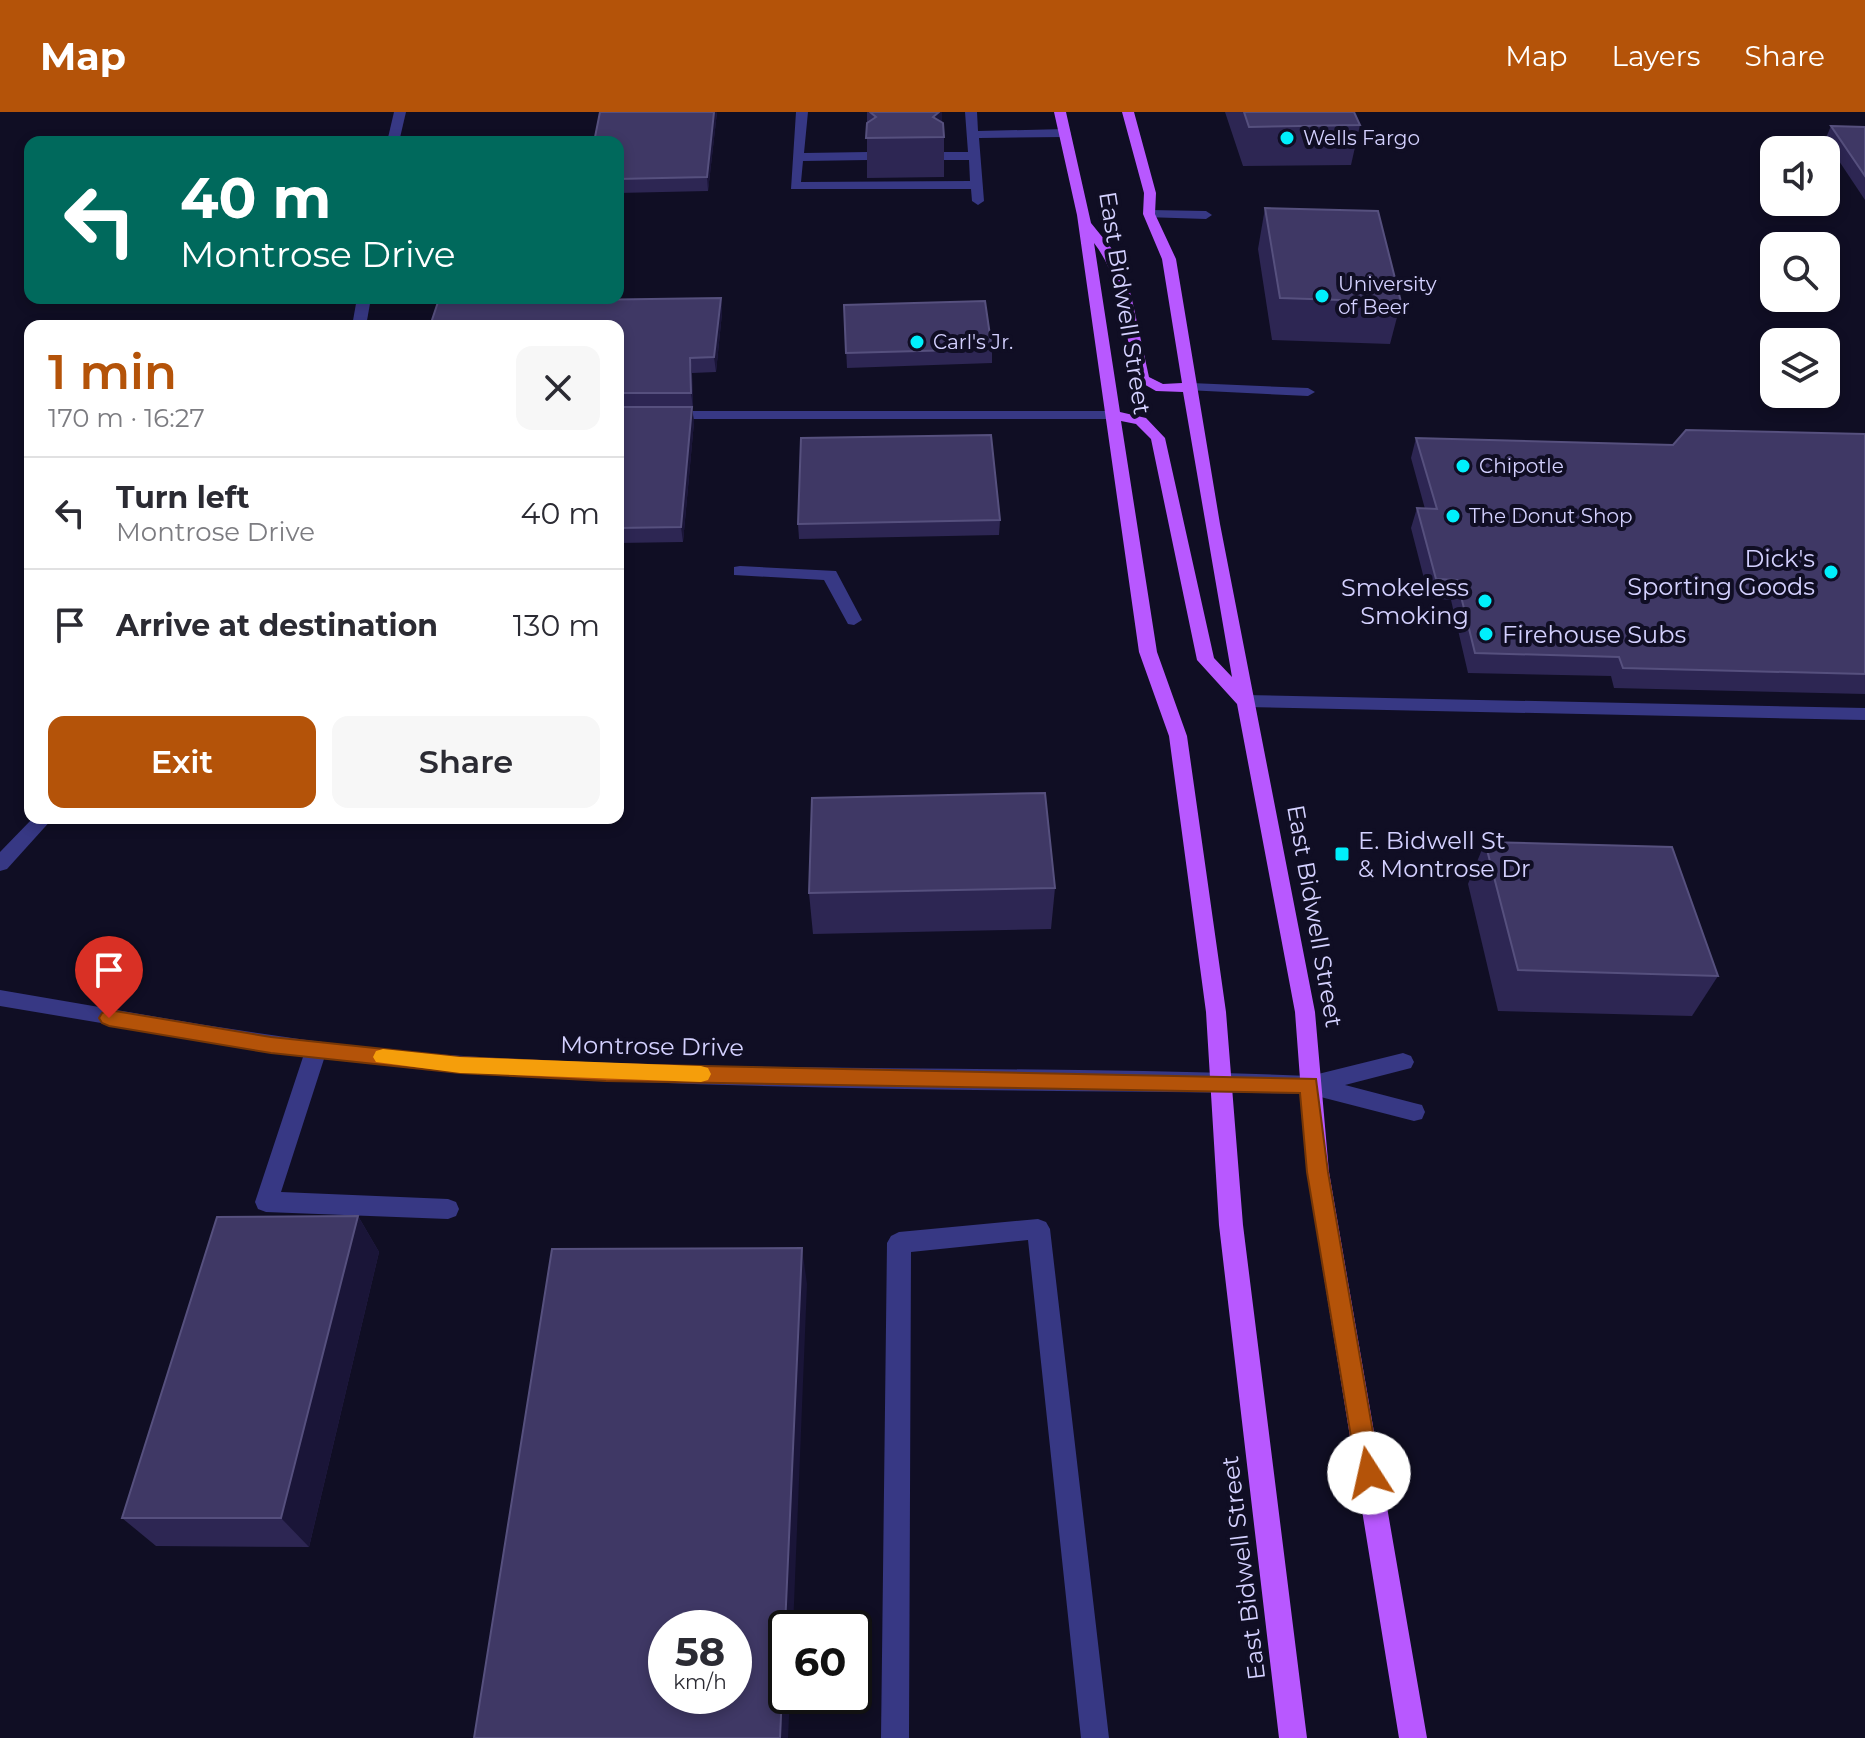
<!DOCTYPE html>
<meta charset="utf-8">
<style>
:root{--surface:#fff;--page:#f7f7f7;--text:#2b2b33;--muted:#7c7c81;--line:#e1e1e2;--accent:#b45309}
body{margin:0;font-family:Montserrat,sans-serif;background:var(--page);color:var(--text);height:100vh;display:flex;flex-direction:column;font-size:30px;white-space:nowrap}
*{box-sizing:border-box;margin:0}
p{font-size:26px;color:var(--muted)}
.icon{flex:none;width:44px;height:44px;fill:none;stroke:currentColor;stroke-width:2;stroke-linecap:round;stroke-linejoin:round}
.map{position:relative;flex:1;overflow:hidden}
.panel{position:absolute;left:24px;top:208px;width:600px;height:504px;display:flex;flex-direction:column;background:var(--surface);border-radius:16px;box-shadow:0 4px 12px #0003}
.panel>*{flex:none}
.top-card{position:absolute;left:24px;top:24px;width:600px;height:168px;border-radius:16px;box-shadow:0 4px 12px #0003;background:#00695c;color:#fff;overflow:hidden}
.fabs{position:absolute;left:1760px;top:24px;display:grid;gap:16px}
.fabs a{display:grid;place-items:center;width:80px;height:80px;border-radius:16px;background:var(--surface);box-shadow:0 4px 12px #0003;font-size:40px}
.speed{position:absolute;left:648px;top:1498px;display:flex;gap:16px;font-size:40px;font-weight:700;text-align:center}
.speed>*{display:grid;place-content:center;width:104px;height:104px;border-radius:50%;background:var(--surface);box-shadow:0 4px 12px #0003;line-height:1}
.speed small{font-size:20px;font-weight:400}
.speed .limit{border:4px solid #111;border-radius:12px;background:#fff;color:#111}
.pin{position:absolute;display:grid;place-items:center;width:68px;height:68px;color:#fff;margin:-82px -34px;border-radius:50% 50% 50% 0;rotate:-45deg;box-shadow:0 0 8px #0007}
.pin .icon{rotate:45deg}
.me{position:absolute;width:88px;margin:-44px;rotate:350deg;stroke-linejoin:round;filter:drop-shadow(0 0 6px #0008)}
.turn{display:flex;align-items:center;gap:28px;height:168px;padding:0 24px;font-size:36px}
.turn .icon{width:104px;height:104px;stroke-width:2.5}
.turn b{display:block;font-size:56px;line-height:68px}
.round{display:grid;place-items:center;flex:none;width:84px;height:84px;border-radius:16px;background:var(--page)}
.summary{display:flex;align-items:center;justify-content:space-between;height:136px;padding:0 24px}
h1{font-size:48px;font-weight:600;line-height:60px;color:var(--accent)}
.primary-button{display:flex;gap:16px;margin-top:auto;padding:16px 24px}
.primary-button a{flex:1;height:92px;border-radius:16px;background:var(--accent);color:#fff;font-size:32px;font-weight:600;line-height:92px;text-align:center}
.primary-button a+a{background:var(--page);color:var(--text)}
ul{padding:0;list-style:none}
li{display:flex;align-items:center;gap:24px;height:112px;padding:0 24px;border-top:2px solid var(--line)}
li div{flex:1}
li b{display:block;font-size:30px}
li em{font-style:normal}
header{display:flex;align-items:center;gap:48px;box-sizing:border-box;height:112px;padding:0 40px;background:var(--accent);color:#fff}
header strong{font-size:38px}
nav{display:flex;gap:44px;margin-inline-start:auto;font-size:28px}
.map>svg:first-child{display:block}
.lines{fill:none;stroke-linecap:round;stroke-linejoin:round}
.minor{fill:#373884;fill-rule:evenodd}
.major{fill:#b858ff;fill-rule:evenodd}
.wall{fill:#2d2653}
.shaded-wall{fill:#1a1538}
.building{fill:#3f3865;stroke:#56507e;stroke-width:2;fill-rule:evenodd}
.route{fill:#b45309;stroke:#753606;stroke-width:2}
.slow{fill:#f59e0b}
.poi-dot{fill:#00effc;stroke:#100e24;stroke-width:3}
.labels{text-anchor:middle;dominant-baseline:central;stroke-width:8;stroke-linejoin:round;paint-order:stroke}
.far-poi-label{font-size:20px;fill:#d4d1ff;stroke:#100e24;text-anchor:start}
.street-label{font-size:24px;fill:#d4d1ff;stroke:#100e24}
.poi-label{font-size:24px;fill:#d4d1ff;stroke:#100e24;text-anchor:end}
</style>
<header>
<strong>Map</strong>
<nav><a>Map</a><a>Layers</a><a>Share</a></nav>
</header>
<div class="map">
<svg width="1865" height="1626" viewBox="0 0 1865 1626">
<rect width="100%" height="100%" fill="#100e24"/>
<g class="lines">
<g class="minor">
<path d="M394,0H406L399,30H387Z"/>
<path d="M796,0H808L804,41L868,40L874,44L868,48L803,49L801,70L970,69L969,48H942L936,44L942,40H968L965,0H977L978,19L1065,17L1071,21L1065,25L979,26L984,89L978,93L972,89L971,77H791Z"/>
<path d="M1149,98L1206,99L1212,103L1206,107L1145,105V99Z"/>
<path d="M357,186H371L366,214H352Z"/>
<path d="M1191,271L1308,276L1315,280L1308,284L1186,278V272Z"/>
<path d="M618,299H1112L1119,303L1112,307H618Z"/>
<path d="M740,454L836,459L862,508L854,513L848,512L824,468L734,463V455Z"/>
<path d="M1245,583L1865,596V608L1245,595L1236,589Z"/>
<path d="M33,706H53L7,757L0,759V740Z"/>
<path d="M0,878C154,904 308,934 464,944C746,962 1028,952 1310,964L1403,941L1411,944L1414,950L1411,956L1345,973L1414,991L1422,993L1425,1000L1422,1007L1414,1009L1309,982C981,976 650,982 324,947L281,1080L448,1087L456,1090L459,1097L456,1104L448,1107L266,1100L258,1097L255,1090L303,945L0,894Z"/>
<path d="M1038,1107L1046,1110L1050,1117L1109,1626H1081L1028,1128L911,1140L909,1626H881L887,1131L891,1124L899,1120Z"/>
</g>
<path class="major" d="M1054,0H1066L1091,111L1116,142L1131,183L1149,265L1163,272L1182,271L1162,147L1143,102L1144,81L1122,0H1134L1156,81L1155,102L1176,147L1220,412L1315,900L1329,1060L1427,1626H1399L1307,1060L1295,900L1237,592L1197,548L1151,327L1136,312L1121,309L1157,540L1187,624L1226,900L1243,1113L1307,1626H1279L1219,1113L1206,900L1169,624L1139,540L1077,103ZM1094,131C1122,167 1126,223 1135,267L1156,279L1183,280L1232,565L1214,546L1165,326L1146,306L1120,300Z"/>
</g>
<g class="wall">
<path d="M717,0L708,79L618,81V30Z"/>
<path d="M867,0L942,11L944,25V65L867,66Z"/>
<path d="M1225,0H1354L1360,13L1351,53L1243,54Z"/>
<path d="M1831,14L1865,15V88L1825,28Z"/>
<path d="M1265,96L1401,190L1390,232L1272,228L1258,137Z"/>
<path d="M721,186L722,201L716,260L692,261L693,296H692L694,310L683,430L618,431V214Z"/>
<path d="M844,193L992,237V251L847,256Z"/>
<path d="M1865,322V582L1614,576L1611,564L1468,561L1451,488L1429,486L1411,416L1417,396L1425,397L1411,346L1416,326L1673,333Z"/>
<path d="M1000,408L999,423L799,427L798,412Z"/>
<path d="M1485,730L1718,864L1692,904L1498,899L1468,772Z"/>
<path d="M1055,776L1051,817L813,822L809,781Z"/>
<path d="M358,1104L379,1140L309,1435L156,1434L122,1406Z"/>
</g>
<g class="shaded-wall">
<path d="M714,0H717L708,79L707,65Z"/>
<path d="M939,0H942V25L933,5Z"/>
<path d="M721,186L722,201L716,260L714,245Z"/>
<path d="M690,246L692,261L693,296L691,281Z"/>
<path d="M692,295L694,310L683,430L681,415Z"/>
<path d="M358,1104L379,1140L309,1435L281,1406Z"/>
<path d="M802,1136L807,1172L793,1516H786V1584H790L788,1626H780Z"/>
</g>
<g class="building">
<path d="M600,0H714L707,65L618,67V30H594Z"/>
<path d="M870,0H939L933,5L943,11L944,25L866,26L867,11L876,5Z"/>
<path d="M1244,0H1354L1360,13L1249,15Z"/>
<path d="M1831,14L1865,15V64Z"/>
<path d="M1265,96L1378,99L1401,190L1280,186Z"/>
<path d="M721,186L714,245L690,246L691,281H618V214H430L438,190Z"/>
<path d="M985,189L992,237L846,241L844,193Z"/>
<path d="M618,295H692L681,415L618,416Z"/>
<path d="M1686,318L1865,322V562L1623,556L1619,545L1475,541L1457,468L1436,467L1417,396L1437,397L1416,326L1673,333Z"/>
<path d="M991,323L1000,408L798,412L801,326Z"/>
<path d="M1045,681L1055,776L809,781L812,686Z"/>
<path d="M1485,730L1672,735L1718,864L1518,858Z"/>
<path d="M358,1104L281,1406H122L217,1105Z"/>
<path d="M802,1136L780,1626H474L552,1137ZM666,1516H734V1584H666Z"/>
</g>
<path class="route" d="M109,898L271,925L460,945L606,952L1316,967L1328,1060L1380,1361L1377,1369L1369,1373L1360,1369L1357,1361L1307,1060L1300,981L606,969L460,961L271,941L109,914L102,911L99,906L102,901Z"/>
<path class="slow" d="M383,937L460,945L701,954L708,956L711,962L708,968L701,970L460,961L376,950L373,945L376,939Z"/>
<g class="poi-dot">
<circle cx="1287" cy="26" r="8"/>
<circle cx="1322" cy="184" r="8"/>
<circle cx="917" cy="230" r="8"/>
<circle cx="1463" cy="354" r="8"/>
<circle cx="1453" cy="404" r="8"/>
<circle cx="1831" cy="460" r="8"/>
<circle cx="1485" cy="489" r="8"/>
<circle cx="1486" cy="522" r="8"/>
<rect x="1334" y="734" width="16" height="16" rx="4"/>
</g>
<g class="labels">
<g class="far-poi-label">
<text x="1303" y="26">Wells Fargo</text>
<text x="1338" y="172">University<tspan x="1338" dy="23">of Beer</tspan></text>
<text x="933" y="230">Carl's Jr.</text>
<text x="1479" y="354">Chipotle</text>
<text x="1469" y="404">The Donut Shop</text>
</g>
<g class="street-label">
<text transform="translate(1125 191) rotate(81)">East Bidwell Street</text>
<text transform="translate(1315 804) rotate(80)">East Bidwell Street</text>
<text transform="translate(652 934) rotate(1)">Montrose Drive</text>
<text transform="translate(1243 1456) rotate(-97)">East Bidwell Street</text>
</g>
<g class="poi-label">
<text x="1815" y="446">Dick's<tspan x="1815" dy="28">Sporting Goods</tspan></text>
<text x="1469" y="475">Smokeless<tspan x="1469" dy="28">Smoking</tspan></text>
<text x="1502" y="522" text-anchor="start">Firehouse Subs</text>
<text x="1358" y="728" text-anchor="start">E. Bidwell St<tspan x="1358" dy="28">&amp; Montrose Dr</tspan></text>
</g>
</g>
</svg>
<div class="fabs">
<a><svg class="icon" aria-label="sound" viewBox="0 0 24 24"><path d="M4 9h4l5-4v14l-5-4H4zM17 9q2 3 0 6"/></svg></a>
<a><svg class="icon" aria-label="search" viewBox="0 0 24 24"><circle cx="10" cy="10" r="6"/><path d="M15 15l6 6"/></svg></a>
<a><svg class="icon" aria-label="layers" viewBox="0 0 24 24"><path d="M12 4l9 5-9 5-9-5zM3 14l9 5 9-5"/></svg></a>
</div>
<div class="speed"><div>58<small>km/h</small></div><div class="limit">60</div></div>
<div class="pin" style="left:109px;top:906px;background:#d93025"><svg class="icon" aria-label="arrive" viewBox="0 0 24 24"><path d="M6 21V4h12l-3 4 3 4H6"/></svg></div>
<svg class="me" style="left:1369px;top:1361px" viewBox="-20 -20 40 40"><circle r="19" fill="#fff"/><path d="M0-13L10 11 0 6-10 11z" fill="#b45309"/></svg>
<div class="top-card">
<div class="turn"><svg class="icon" aria-label="left" viewBox="0 0 24 24"><path d="M17 20v-9H6M10 6l-5 5 5 5"/></svg><div><b>40 m</b>Montrose Drive</div></div>
</div>
<section class="panel">
<div class="summary"><div><h1>1 min</h1><p>170 m · 16:27</p></div><a class="round"><svg class="icon" aria-label="close" viewBox="0 0 24 24"><path d="M6 6l12 12M18 6L6 18"/></svg></a></div>
<ul>
<li><svg class="icon" aria-label="left" viewBox="0 0 24 24"><path d="M17 20v-9H6M10 6l-5 5 5 5"/></svg><div><b>Turn left</b><p>Montrose Drive</p></div><em>40 m</em></li>
<li><svg class="icon" aria-label="arrive" viewBox="0 0 24 24"><path d="M6 21V4h12l-3 4 3 4H6"/></svg><div><b>Arrive at destination</b></div><em>130 m</em></li>
</ul>
<div class="primary-button"><a>Exit</a><a>Share</a></div>
</section>
</div>
